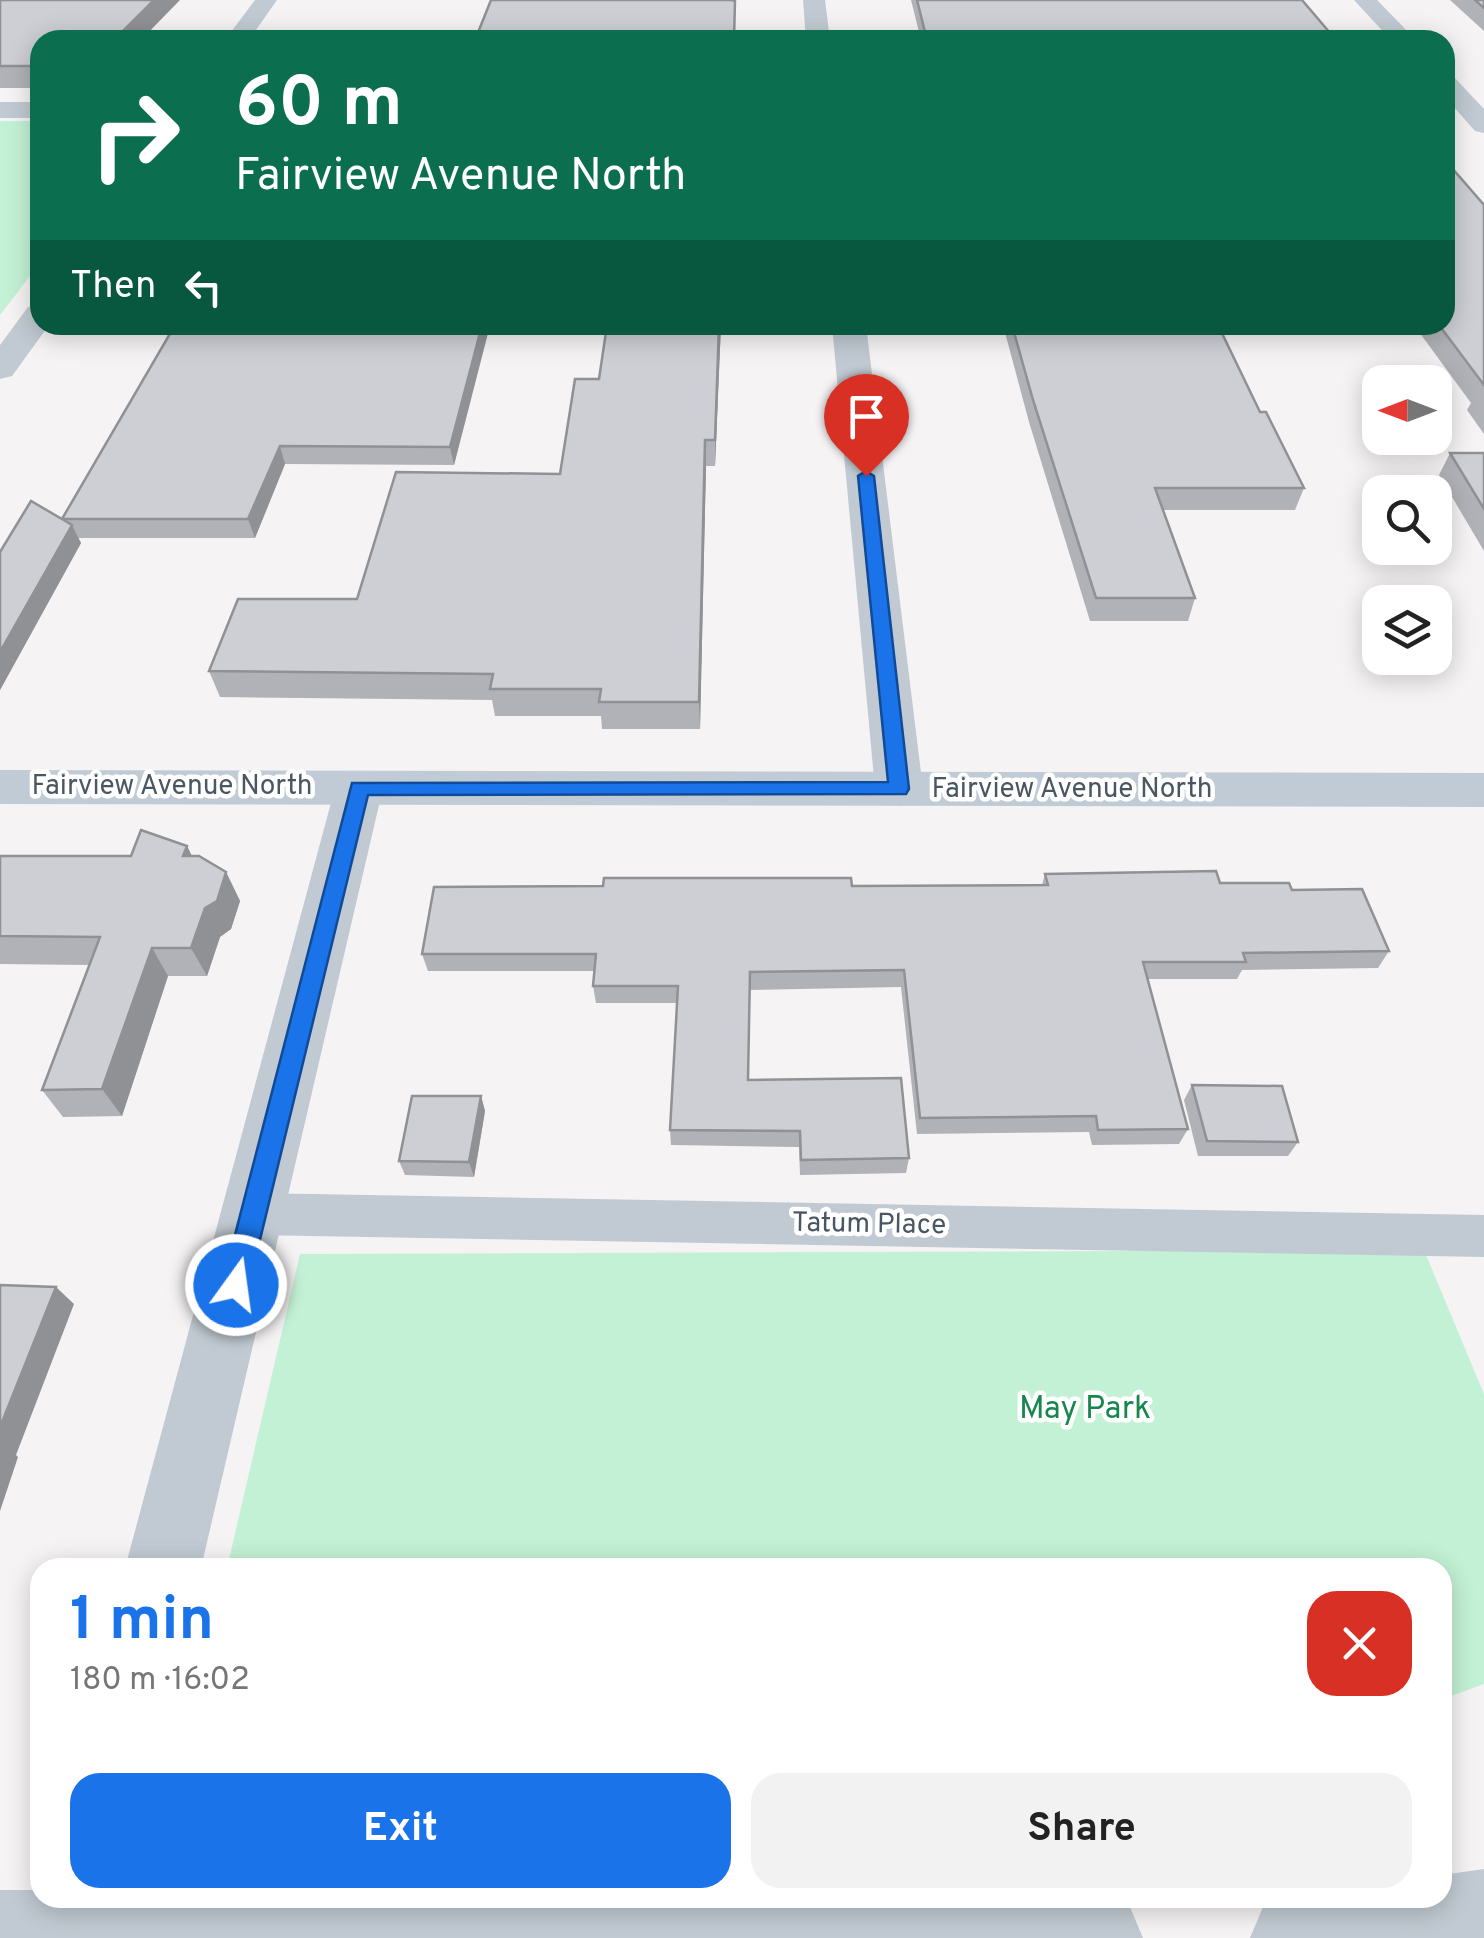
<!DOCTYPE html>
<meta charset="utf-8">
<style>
:root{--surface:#fff;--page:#f2f2f2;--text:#222;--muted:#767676;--accent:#1a73e8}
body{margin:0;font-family:Overpass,sans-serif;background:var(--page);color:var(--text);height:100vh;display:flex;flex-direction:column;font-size:38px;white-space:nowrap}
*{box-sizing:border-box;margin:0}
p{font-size:32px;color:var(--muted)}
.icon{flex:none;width:55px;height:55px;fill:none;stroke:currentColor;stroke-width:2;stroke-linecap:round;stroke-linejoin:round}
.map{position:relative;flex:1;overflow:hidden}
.side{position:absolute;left:30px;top:1558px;width:1422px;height:350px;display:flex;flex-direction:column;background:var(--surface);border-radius:30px;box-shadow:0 5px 25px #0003}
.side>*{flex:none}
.guide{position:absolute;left:30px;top:30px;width:1425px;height:305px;border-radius:30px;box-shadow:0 5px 25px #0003;background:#0b6e4f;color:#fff;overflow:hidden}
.needle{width:65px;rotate:270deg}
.fabs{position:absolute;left:1362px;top:365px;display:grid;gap:20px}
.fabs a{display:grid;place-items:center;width:90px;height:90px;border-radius:20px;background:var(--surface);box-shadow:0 5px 25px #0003;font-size:50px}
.pin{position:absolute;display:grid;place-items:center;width:85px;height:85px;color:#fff;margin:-102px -42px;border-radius:50% 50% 50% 0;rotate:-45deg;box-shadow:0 0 10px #0007}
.pin .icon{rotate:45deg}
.me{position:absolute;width:110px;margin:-55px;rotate:14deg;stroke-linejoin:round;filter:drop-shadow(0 0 8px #0008)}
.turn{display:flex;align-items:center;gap:35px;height:210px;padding:0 40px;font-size:45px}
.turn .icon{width:130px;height:130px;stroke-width:2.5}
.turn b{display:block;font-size:70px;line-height:85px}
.then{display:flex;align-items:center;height:95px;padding:0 40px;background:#0003;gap:20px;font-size:38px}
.round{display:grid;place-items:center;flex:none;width:105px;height:105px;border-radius:30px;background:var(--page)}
.overview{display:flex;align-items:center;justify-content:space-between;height:170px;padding:0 40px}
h1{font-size:60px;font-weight:700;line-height:75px;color:var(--accent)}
.cta{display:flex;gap:20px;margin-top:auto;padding:20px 40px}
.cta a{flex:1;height:115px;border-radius:30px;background:var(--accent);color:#fff;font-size:40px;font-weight:700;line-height:115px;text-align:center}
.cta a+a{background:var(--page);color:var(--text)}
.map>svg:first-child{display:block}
.green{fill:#c3f1d5}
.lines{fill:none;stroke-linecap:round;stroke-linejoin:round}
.lane{fill:#c1cad2;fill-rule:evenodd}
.street{fill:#c1cad2;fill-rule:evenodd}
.secondary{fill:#c1cbd6;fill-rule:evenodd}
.wall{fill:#b0b2b7}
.shaded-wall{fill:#909195}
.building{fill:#cdcfd5;stroke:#909195;stroke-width:2.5}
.route{fill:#1a73e8;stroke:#114b97;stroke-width:2.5}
.labels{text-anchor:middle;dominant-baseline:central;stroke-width:9;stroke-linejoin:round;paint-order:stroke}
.street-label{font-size:28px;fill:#4a5661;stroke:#fff}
.near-park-label{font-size:32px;fill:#17864f;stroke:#fff}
</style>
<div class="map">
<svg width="1484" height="1938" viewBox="0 0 1484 1938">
<rect width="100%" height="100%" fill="#f5f3f3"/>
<g class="green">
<path d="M0,121H40V263L0,315Z"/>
<path d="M1424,1250L1484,1394V1684L1443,1699L1442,1568H227L300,1254Z"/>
</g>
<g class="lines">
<path class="lane" d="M254,1193L1484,1215V1257L254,1235L238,1229L231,1214L238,1199Z"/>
<g class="street">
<path d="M255,0H277L249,40H225Z"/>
<path d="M803,0H825L830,40H806Z"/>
<path d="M1354,0H1377L1416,40H1391Z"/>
<path d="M1445,75L1454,77L1484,109V133L1475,131L1445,97Z"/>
<rect x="0" y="102" width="40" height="16"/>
<path d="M40,304V325H49L12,376L0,379V345L28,307Z"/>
<path d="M832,325H866L923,789L916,801L899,806L882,801L875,789Z"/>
<path d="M359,771L376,776L383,788L201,1568H125L335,788L342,776Z"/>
<path d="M1484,1869V1938H1250L1263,1907L1286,1898H1442V1875Z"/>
<path d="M0,1890H40V1898H1107L1130,1907L1143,1938H0Z"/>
</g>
<path class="secondary" d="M0,770L1484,773V807L0,804Z"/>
</g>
<g class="wall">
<path d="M0,0L40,40V88H0Z"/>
<path d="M911,0H1302L1336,40H921Z"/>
<path d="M1450,0H1484V31Z"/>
<path d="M1484,205V434L1467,410L1471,403L1414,325H1445Z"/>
<path d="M175,325H490L454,465L285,464L255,538H78L81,543L0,690V552L62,519Z"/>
<path d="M607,325H721L715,466H706L700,729H602L601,716H495L492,700L220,697L209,671L357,599L560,474L599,379Z"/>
<path d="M1003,325H1230L1228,330H1220L1260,412L1304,488L1295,510H1163L1195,598L1188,621H1090L1029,422Z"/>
<path d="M1450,453H1484V551L1439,475Z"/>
<path d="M187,846L192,856L226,872L240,901L231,929L220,937L207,976H168L122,1116L63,1117L42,1090L89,965L0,964V856H131Z"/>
<path d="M1045,874L1220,883L1292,890L1389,951L1378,968L1242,970L1237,979H1148L1188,1129L1179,1144L1092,1145L1089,1132L917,1134L901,987L750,990L748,1080L909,1158L906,1173L800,1175L799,1147L671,1145L670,1130L677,1003H596L593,986L595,971H428L422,954L852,886L1042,885Z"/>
<path d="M1192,1085L1298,1142L1288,1156H1198L1184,1100Z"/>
<path d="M481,1096L485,1111L474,1177L405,1175L399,1161Z"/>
</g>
<g class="shaded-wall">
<path d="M154,0H180L141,40H114Z"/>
<path d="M482,325H490L454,465L450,447Z"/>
<path d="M719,325H721L715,466V440Z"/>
<path d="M705,440L706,466L700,729L699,702Z"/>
<path d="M280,446L285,464L255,538L248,519Z"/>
<path d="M72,525L81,543L0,690V652Z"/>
<path d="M187,846L201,875L183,856Z"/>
<path d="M226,872L240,901L231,929L220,937L207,976L191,948L205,908Z"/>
<path d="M152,948L168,976L122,1116L102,1089Z"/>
<path d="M481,1096L485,1111L474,1177L469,1162Z"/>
<path d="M56,1287L74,1304L16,1455L18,1457L0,1511V1427Z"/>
</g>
<g class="building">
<path d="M0,0H154L114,40H40V66H0Z"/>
<path d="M491,0H732L735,1L734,40H475Z"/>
<path d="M917,0H1302L1336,40H927Z"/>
<path d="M1475,0H1484V8Z"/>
<path d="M1445,160L1484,205V385L1439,325H1445Z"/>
<path d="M175,325H482L450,447L280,446L248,519H62L72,525L0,652V552L31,501L62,519Z"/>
<path d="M607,325H719L715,440H705L699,702H599L601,689H490L493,674L209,671L238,599H357L396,472L560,474L575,379H599Z"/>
<path d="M1012,325H1218L1260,412H1266L1304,488H1155L1195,598H1096L1033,400Z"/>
<path d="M1450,453H1484V509Z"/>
<path d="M141,830L187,846L183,856H199L226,872L217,901L205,908L191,948H152L102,1089L42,1090L100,937L0,936V856H131Z"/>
<path d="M1216,871L1220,883H1289L1292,890L1362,889L1389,951L1243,953L1246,962H1143L1188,1129L1098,1130L1096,1116L920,1118L904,970L750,972L748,1080L901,1078L909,1158L801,1160L800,1131L670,1130L678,986H593L596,954H422L434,887L603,886L604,878H851L852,886L1048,885L1045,874Z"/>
<path d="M1192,1085L1282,1086L1298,1142L1207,1141Z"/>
<path d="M412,1096H481L469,1162L399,1161Z"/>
<path d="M0,1285L56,1287L0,1427Z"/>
</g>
<path class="route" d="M866,471L874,476L909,789L906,794L368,795L249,1285L245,1294L236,1298L226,1294L222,1285L352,783L888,782L858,476Z"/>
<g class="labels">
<g class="street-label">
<text x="172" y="787">Fairview Avenue North</text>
<text x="1072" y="790">Fairview Avenue North</text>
<text transform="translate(869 1225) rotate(1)">Tatum Place</text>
</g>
<g class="near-park-label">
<text x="1085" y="1410">May Park</text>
</g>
</g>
</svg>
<div class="fabs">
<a><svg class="needle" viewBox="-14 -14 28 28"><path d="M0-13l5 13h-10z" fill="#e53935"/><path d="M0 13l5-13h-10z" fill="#767676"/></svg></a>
<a><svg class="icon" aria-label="search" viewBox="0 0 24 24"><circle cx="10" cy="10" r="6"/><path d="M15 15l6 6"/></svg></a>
<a><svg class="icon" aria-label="layers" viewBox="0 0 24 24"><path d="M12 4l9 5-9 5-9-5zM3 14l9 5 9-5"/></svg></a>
</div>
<div class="pin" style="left:866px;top:476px;background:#d93025"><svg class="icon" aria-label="arrive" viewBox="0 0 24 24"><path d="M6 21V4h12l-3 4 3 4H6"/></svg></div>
<svg class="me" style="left:236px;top:1285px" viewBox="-20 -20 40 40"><circle r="17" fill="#1a73e8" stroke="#fff" stroke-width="3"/><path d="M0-11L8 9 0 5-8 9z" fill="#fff"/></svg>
<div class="guide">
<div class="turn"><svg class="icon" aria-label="right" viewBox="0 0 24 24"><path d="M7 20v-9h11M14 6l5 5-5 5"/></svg><div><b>60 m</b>Fairview Avenue North</div></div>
<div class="then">Then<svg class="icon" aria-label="left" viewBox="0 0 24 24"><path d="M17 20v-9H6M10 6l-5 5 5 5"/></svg></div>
</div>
<section class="side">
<div class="overview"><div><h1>1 min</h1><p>180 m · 16:02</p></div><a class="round" style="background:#d93025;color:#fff"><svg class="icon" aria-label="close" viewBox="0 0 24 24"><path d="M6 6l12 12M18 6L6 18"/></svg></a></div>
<div class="cta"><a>Exit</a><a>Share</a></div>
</section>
</div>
